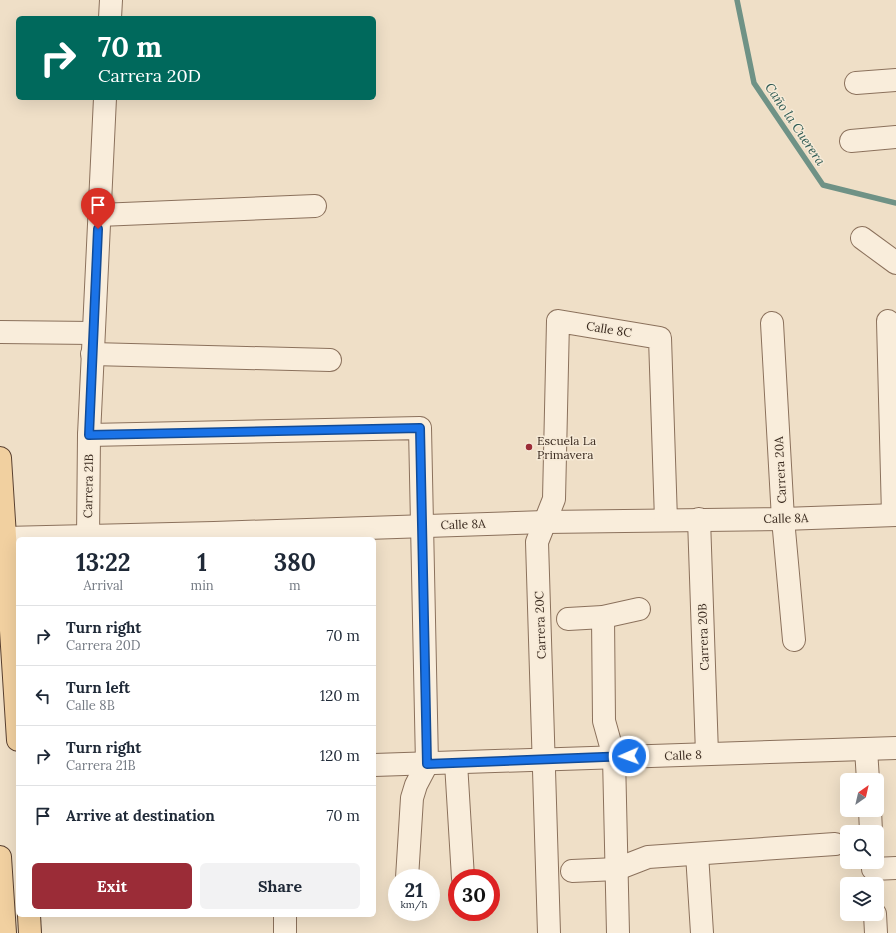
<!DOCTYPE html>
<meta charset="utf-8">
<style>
:root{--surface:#fff;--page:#f2f2f3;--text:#1f2937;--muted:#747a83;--line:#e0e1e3;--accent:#9b2c37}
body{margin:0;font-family:Lora,serif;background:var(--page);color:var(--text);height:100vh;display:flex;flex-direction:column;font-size:15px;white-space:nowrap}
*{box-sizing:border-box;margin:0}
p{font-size:13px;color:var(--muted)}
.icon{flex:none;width:22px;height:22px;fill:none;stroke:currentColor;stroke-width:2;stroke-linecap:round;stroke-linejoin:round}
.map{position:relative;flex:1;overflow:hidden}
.sheet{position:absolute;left:16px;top:537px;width:360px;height:380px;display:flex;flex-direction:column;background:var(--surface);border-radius:6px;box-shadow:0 4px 16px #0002}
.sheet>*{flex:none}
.hud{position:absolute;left:16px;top:16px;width:360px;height:84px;border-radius:6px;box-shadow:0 4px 16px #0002;background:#00695c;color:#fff;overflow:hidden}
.needle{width:26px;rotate:34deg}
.tools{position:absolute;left:840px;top:773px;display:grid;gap:8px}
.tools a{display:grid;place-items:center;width:44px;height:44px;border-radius:6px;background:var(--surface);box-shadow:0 4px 16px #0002;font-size:20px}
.speed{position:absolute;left:388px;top:869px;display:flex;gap:8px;font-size:20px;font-weight:700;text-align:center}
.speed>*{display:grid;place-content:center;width:52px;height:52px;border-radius:50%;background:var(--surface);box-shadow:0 4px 16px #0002;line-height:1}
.speed small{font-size:10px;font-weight:400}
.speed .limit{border:6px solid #d22;background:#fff;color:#111}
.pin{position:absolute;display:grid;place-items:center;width:34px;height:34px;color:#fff;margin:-41px -17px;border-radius:50% 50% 50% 0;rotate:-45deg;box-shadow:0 0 4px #0007}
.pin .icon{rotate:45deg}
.me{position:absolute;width:44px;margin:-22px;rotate:268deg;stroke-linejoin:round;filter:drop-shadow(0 0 3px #0008)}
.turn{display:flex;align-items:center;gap:14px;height:84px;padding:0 16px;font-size:18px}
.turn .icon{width:52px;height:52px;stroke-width:2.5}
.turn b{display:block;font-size:28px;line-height:34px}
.eta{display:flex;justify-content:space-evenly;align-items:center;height:68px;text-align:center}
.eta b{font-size:24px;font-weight:700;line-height:28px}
.cta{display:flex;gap:8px;margin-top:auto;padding:8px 16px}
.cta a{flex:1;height:46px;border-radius:6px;background:var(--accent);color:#fff;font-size:16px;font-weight:700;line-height:46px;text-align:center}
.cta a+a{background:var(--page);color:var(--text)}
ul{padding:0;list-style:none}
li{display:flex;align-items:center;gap:12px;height:60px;padding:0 16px;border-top:1px solid var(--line)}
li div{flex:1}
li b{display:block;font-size:15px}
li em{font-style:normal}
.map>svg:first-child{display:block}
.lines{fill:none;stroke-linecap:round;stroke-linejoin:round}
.stream{stroke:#6f9286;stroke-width:5.5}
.minor-casing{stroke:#8b715c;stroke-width:24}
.major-casing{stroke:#594030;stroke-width:24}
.minor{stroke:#f9eddb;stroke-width:22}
.major{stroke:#f1d0a0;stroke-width:22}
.route-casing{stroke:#114b97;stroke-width:10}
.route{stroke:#1a73e8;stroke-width:7}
.poi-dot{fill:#9b2c37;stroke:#f6ead7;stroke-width:1.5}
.labels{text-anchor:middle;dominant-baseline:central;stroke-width:3;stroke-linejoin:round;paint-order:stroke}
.street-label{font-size:12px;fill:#3b2b20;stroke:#f6ead7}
.poi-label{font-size:12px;fill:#3b2b20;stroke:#f6ead7;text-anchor:start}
.water-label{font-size:13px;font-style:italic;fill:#2f5b54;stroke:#f6ead7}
</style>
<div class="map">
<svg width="896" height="933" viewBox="0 0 896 933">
<rect width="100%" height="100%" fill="#efdfc7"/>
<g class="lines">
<path class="stream" d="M737,0L754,83L823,185L896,203"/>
<defs>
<g id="minor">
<path d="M110,18L111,0"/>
<path d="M856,83L896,80"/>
<path d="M851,141L896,137"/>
<path d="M99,215L315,206"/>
<path d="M862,238L896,263"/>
<path d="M888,321L893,515"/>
<path d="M772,323L783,519L794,640"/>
<path d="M0,332L93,333"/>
<path d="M92,354L330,360"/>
<path d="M89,435L420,428L427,764L416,785L412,798L407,878"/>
<path d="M699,519L707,754"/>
<path d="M5,538L214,533L545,522L783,519L896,515"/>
<path d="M88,539L89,435L105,98"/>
<path d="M603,617L604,721L614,757L618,933"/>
<path d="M568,619L603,617L639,609"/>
<path d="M866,749L868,780"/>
<path d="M456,763L463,878"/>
<path d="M374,765L896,748"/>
<path d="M870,810L871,832"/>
<path d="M697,854L702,933"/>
<path d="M873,869L896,868"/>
<path d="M572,871L617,869L648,857L835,844"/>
<path d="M875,914L876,933"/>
<path d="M285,915V933"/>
<path d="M549,933L537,542L554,499L558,321L660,338L666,520"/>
</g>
<g id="major">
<path d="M0,458L18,740"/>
<path d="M0,857L5,933"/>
<path d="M29,915L30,933"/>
</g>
</defs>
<use href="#minor" class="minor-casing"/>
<use href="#major" class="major-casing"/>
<use href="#minor" class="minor"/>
<use href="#major" class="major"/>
</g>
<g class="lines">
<defs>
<path id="route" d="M98,229L89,435L420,428L427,764L629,756"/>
</defs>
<use href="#route" class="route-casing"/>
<use href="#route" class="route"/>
</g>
<circle class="poi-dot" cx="529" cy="447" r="4"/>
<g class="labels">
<g class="street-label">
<text transform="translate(609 329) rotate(9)">Calle 8C</text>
<text transform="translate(780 470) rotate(-93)">Carrera 20A</text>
<text transform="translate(88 486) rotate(-89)">Carrera 21B</text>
<text transform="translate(786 518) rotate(-1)">Calle 8A</text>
<text transform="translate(463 524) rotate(-2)">Calle 8A</text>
<text transform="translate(540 625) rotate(-92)">Carrera 20C</text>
<text transform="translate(703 637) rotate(-92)">Carrera 20B</text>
<text transform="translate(683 755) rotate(-2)">Calle 8</text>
</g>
<g class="poi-label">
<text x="537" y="440">Escuela La<tspan x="537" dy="14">Primavera</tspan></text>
</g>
<g class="water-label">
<text transform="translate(795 124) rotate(56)">Caño la Cuerera</text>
</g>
</g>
</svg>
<div class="tools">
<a><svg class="needle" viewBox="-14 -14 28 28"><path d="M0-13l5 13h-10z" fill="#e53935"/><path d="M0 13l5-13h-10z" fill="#747a83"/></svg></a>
<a><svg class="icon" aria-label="search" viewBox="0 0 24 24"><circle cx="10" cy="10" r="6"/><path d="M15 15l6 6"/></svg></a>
<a><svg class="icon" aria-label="layers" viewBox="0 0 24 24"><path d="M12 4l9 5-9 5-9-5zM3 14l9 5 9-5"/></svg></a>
</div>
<div class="speed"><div>21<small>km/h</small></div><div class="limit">30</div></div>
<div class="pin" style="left:98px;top:229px;background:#d93025"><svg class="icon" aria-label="arrive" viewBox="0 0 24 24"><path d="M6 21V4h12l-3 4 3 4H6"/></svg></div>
<svg class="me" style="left:629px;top:756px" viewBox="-20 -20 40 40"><circle r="17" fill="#1a73e8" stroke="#fff" stroke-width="3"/><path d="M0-11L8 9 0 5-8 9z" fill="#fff"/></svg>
<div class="hud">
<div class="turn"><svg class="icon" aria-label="right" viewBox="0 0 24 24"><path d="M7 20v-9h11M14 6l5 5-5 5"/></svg><div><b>70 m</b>Carrera 20D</div></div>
</div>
<section class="sheet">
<div class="eta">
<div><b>13:22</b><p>Arrival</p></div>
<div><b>1</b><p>min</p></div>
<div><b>380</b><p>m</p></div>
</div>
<ul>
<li><svg class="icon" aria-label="right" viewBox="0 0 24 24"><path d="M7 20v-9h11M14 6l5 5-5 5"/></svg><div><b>Turn right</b><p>Carrera 20D</p></div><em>70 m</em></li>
<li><svg class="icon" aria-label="left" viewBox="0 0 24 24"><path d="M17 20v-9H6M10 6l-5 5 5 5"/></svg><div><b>Turn left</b><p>Calle 8B</p></div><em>120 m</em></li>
<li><svg class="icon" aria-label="right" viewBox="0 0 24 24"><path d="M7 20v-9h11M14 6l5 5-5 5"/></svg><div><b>Turn right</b><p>Carrera 21B</p></div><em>120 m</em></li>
<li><svg class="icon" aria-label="arrive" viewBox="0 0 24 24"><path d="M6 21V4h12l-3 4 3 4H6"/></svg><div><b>Arrive at destination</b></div><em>70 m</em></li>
</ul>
<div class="cta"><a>Exit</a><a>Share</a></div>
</section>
</div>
